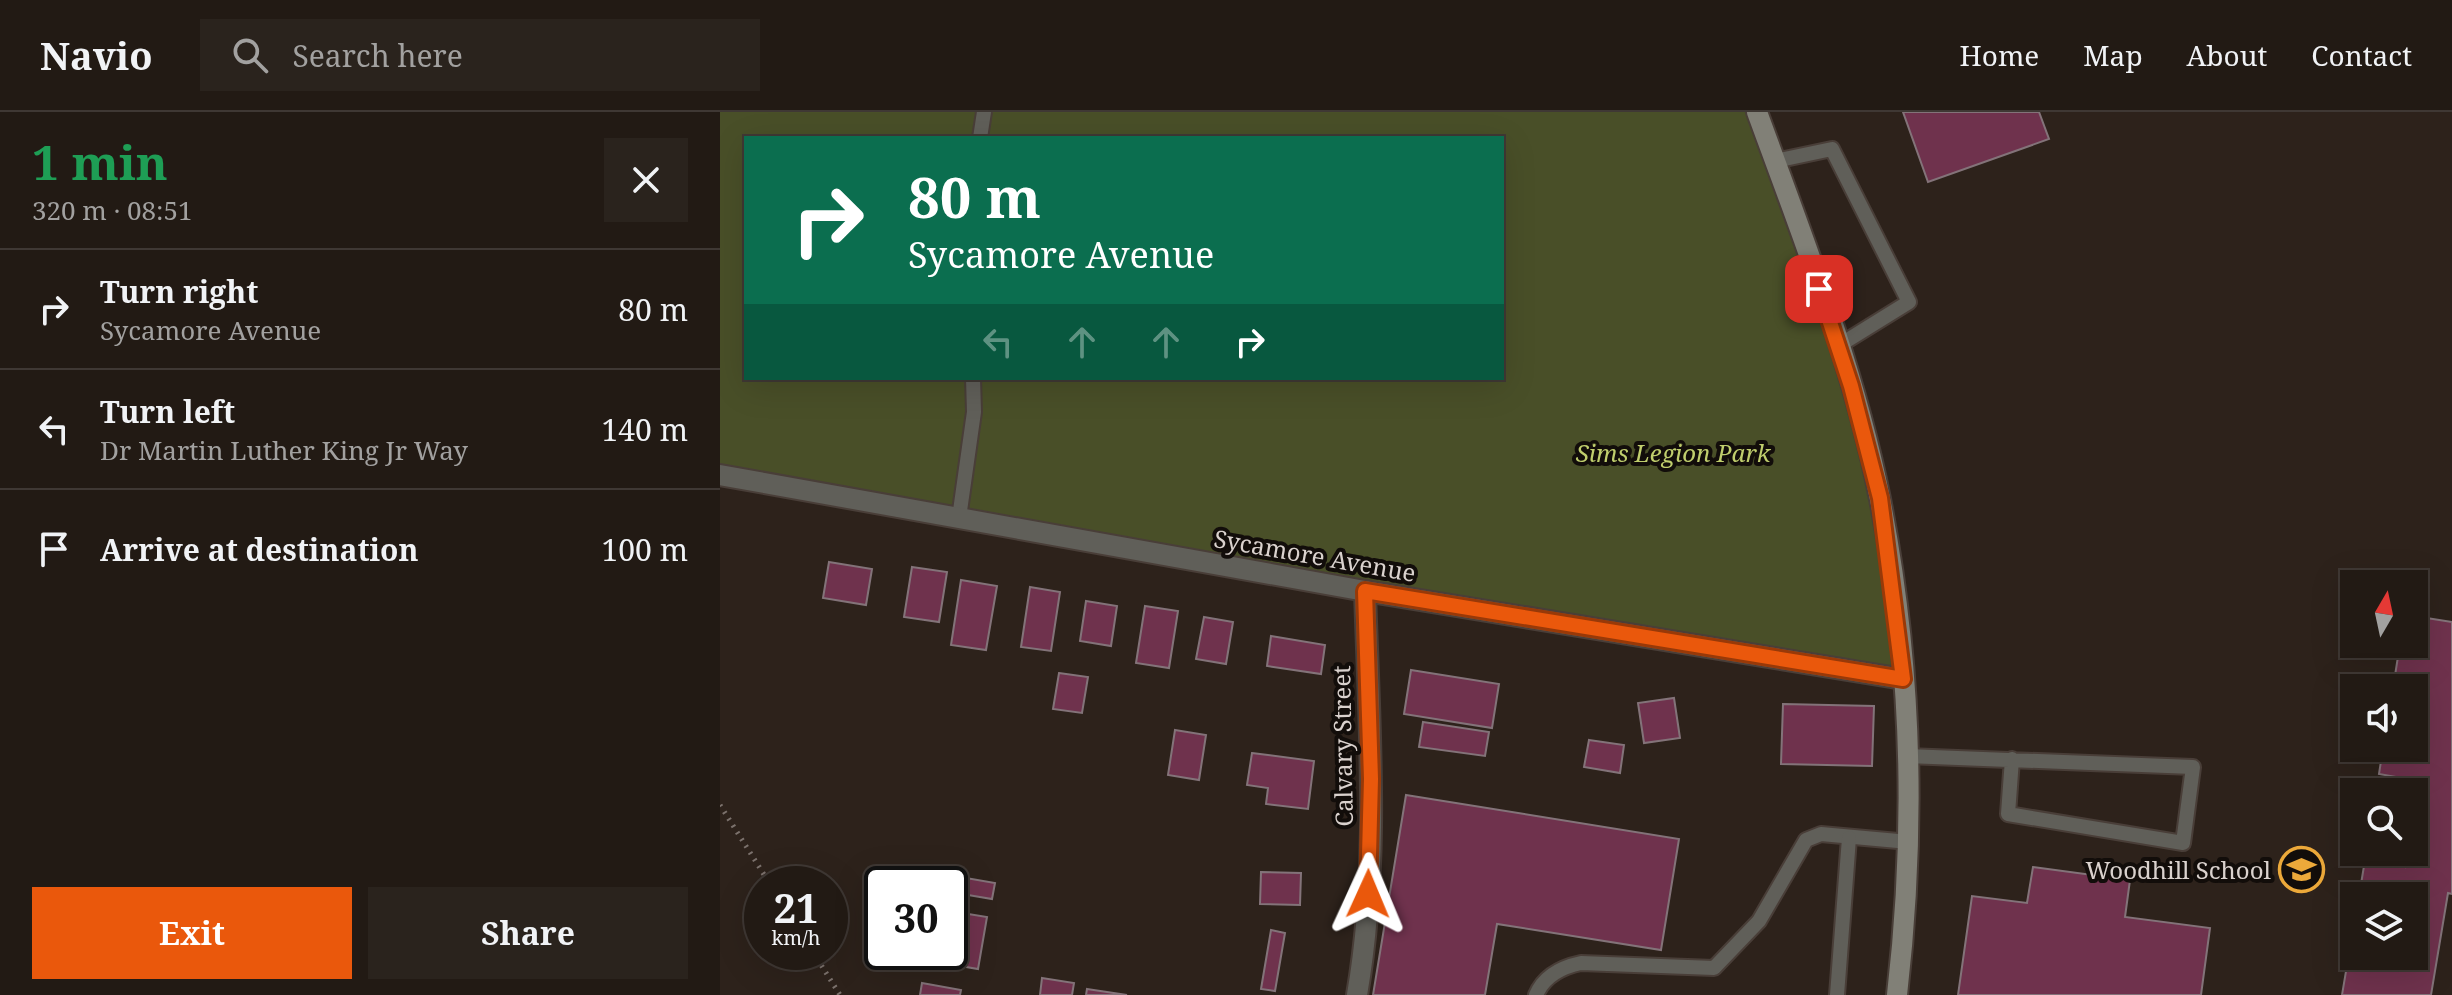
<!DOCTYPE html>
<meta charset="utf-8">
<style>
:root{--surface:#221a14;--page:#2a231d;--text:#f1f3f6;--muted:#a2a1a0;--line:#3f3834;--accent:#ea580c}
body{margin:0;font-family:"Noto Serif",serif;background:var(--page);color:var(--text);height:100vh;display:flex;flex-direction:column;font-size:30px;white-space:nowrap}
*{box-sizing:border-box;margin:0}
p{font-size:26px;color:var(--muted)}
.icon{flex:none;width:44px;height:44px;fill:none;stroke:currentColor;stroke-width:2;stroke-linecap:round;stroke-linejoin:round}
.map{position:relative;flex:1;overflow:hidden}
.drawer{display:flex;flex-direction:column;background:var(--surface);width:720px}
.drawer>*{flex:none}
.top-card{position:absolute;left:24px;top:24px;width:760px;height:244px;border-radius:0px;box-shadow:0 8px 32px #0002,0 0 0 2px var(--line);background:#0b6e4f;color:#fff;overflow:hidden}
.needle{width:52px;rotate:9deg}
.buttons{position:absolute;left:1620px;top:458px;display:grid;gap:16px}
.buttons a{display:grid;place-items:center;width:88px;height:88px;border-radius:0px;background:var(--surface);box-shadow:0 8px 32px #0002,0 0 0 2px var(--line);font-size:40px}
.speed{position:absolute;left:24px;top:754px;display:flex;gap:16px;font-size:40px;font-weight:700;text-align:center}
.speed>*{display:grid;place-content:center;width:104px;height:104px;border-radius:50%;background:var(--surface);box-shadow:0 8px 32px #0002,0 0 0 2px var(--line);line-height:1}
.speed small{font-size:20px;font-weight:400}
.speed .limit{border:4px solid #111;border-radius:12px;background:#fff;color:#111}
.pin{position:absolute;display:grid;place-items:center;width:68px;height:68px;color:#fff;margin:-34px;border-radius:16px;box-shadow:0 4px 12px #0006}
.me{position:absolute;width:88px;margin:-44px;rotate:1deg;stroke-linejoin:round;filter:drop-shadow(0 0 6px #0008)}
.turn{display:flex;align-items:center;gap:28px;height:168px;padding:0 32px;font-size:36px}
.turn .icon{width:104px;height:104px;stroke-width:2.5}
.turn b{display:block;font-size:56px;line-height:68px}
.lanes{display:flex;align-items:center;height:76px;padding:0 32px;background:#0003;justify-content:center;gap:40px;direction:ltr}
.lanes .off{opacity:.35}
.round{display:grid;place-items:center;flex:none;width:84px;height:84px;border-radius:0px;background:var(--page)}
.head{display:flex;align-items:center;justify-content:space-between;height:136px;padding:0 32px}
h1{font-size:48px;font-weight:700;line-height:60px;color:#1e9e55}
.cta{display:flex;gap:16px;margin-top:auto;padding:16px 32px}
.cta a{flex:1;height:92px;border-radius:0px;background:var(--accent);color:#fff;font-size:32px;font-weight:700;line-height:92px;text-align:center}
.cta a+a{background:var(--page);color:var(--text)}
ul{padding:0;list-style:none}
li{display:flex;align-items:center;gap:24px;height:120px;padding:0 32px;border-top:2px solid var(--line)}
li div{flex:1}
li b{display:block;font-size:30px}
li em{font-style:normal}
header{display:flex;align-items:center;gap:48px;box-sizing:border-box;height:112px;padding:0 40px;background:var(--surface);border-bottom:2px solid var(--line)}
header strong{font-size:38px}
nav{display:flex;gap:44px;margin-inline-start:auto;font-size:28px}
.search{width:560px;height:72px;background:var(--page);display:flex;align-items:center;gap:20px;box-sizing:border-box;padding:0 28px;border-radius:0px;color:var(--muted);font-size:30px}
main{display:flex;flex:1;min-height:0}
.map>svg:first-child{display:block}
.green{fill:#494f28;fill-rule:evenodd}
.building{fill:#6f324d;stroke:#837379;stroke-width:2}
.lines{fill:none;stroke-linecap:round;stroke-linejoin:round}
.service-casing{stroke:#493e38;stroke-width:18}
.minor-casing{stroke:#493e38;stroke-width:24}
.secondary-casing{stroke:#493e38;stroke-width:24}
.path{stroke:#7b716c;stroke-width:5;stroke-dasharray:2 6;stroke-linecap:butt}
.service{stroke:#605f59;stroke-width:14}
.minor{stroke:#605f59;stroke-width:20}
.secondary{stroke:#818077;stroke-width:20}
.route-casing{stroke:#983908;stroke-width:20}
.route{stroke:#ea580c;stroke-width:14}
.labels{text-anchor:middle;dominant-baseline:central;stroke-width:8;stroke-linejoin:round;paint-order:stroke}
.park-label{font-size:24px;font-style:italic;fill:#c0ce6d;stroke:#120d0a}
.street-label{font-size:24px;fill:#dad2ce;stroke:#120d0a}
.poi-label{font-size:24px;fill:#dad2ce;stroke:#120d0a;text-anchor:end}
</style>
<header>
<strong>Navio</strong>
<div class="search"><svg class="icon" aria-label="search" viewBox="0 0 24 24"><circle cx="10" cy="10" r="6"/><path d="M15 15l6 6"/></svg>Search here</div>
<nav><a>Home</a><a>Map</a><a>About</a><a>Contact</a></nav>
</header>
<main>
<section class="drawer">
<div class="head"><div><h1>1 min</h1><p>320 m · 08:51</p></div><a class="round"><svg class="icon" aria-label="close" viewBox="0 0 24 24"><path d="M6 6l12 12M18 6L6 18"/></svg></a></div>
<ul>
<li><svg class="icon" aria-label="right" viewBox="0 0 24 24"><path d="M7 20v-9h11M14 6l5 5-5 5"/></svg><div><b>Turn right</b><p>Sycamore Avenue</p></div><em>80 m</em></li>
<li><svg class="icon" aria-label="left" viewBox="0 0 24 24"><path d="M17 20v-9H6M10 6l-5 5 5 5"/></svg><div><b>Turn left</b><p>Dr Martin Luther King Jr Way</p></div><em>140 m</em></li>
<li><svg class="icon" aria-label="arrive" viewBox="0 0 24 24"><path d="M6 21V4h12l-3 4 3 4H6"/></svg><div><b>Arrive at destination</b></div><em>100 m</em></li>
</ul>
<div class="cta"><a>Exit</a><a>Share</a></div>
</section>
<div class="map">
<svg width="1732" height="883" viewBox="0 0 1732 883">
<rect width="100%" height="100%" fill="#2d221b"/>
<path class="green" d="M0,0H1037L1131,274L1183,567L0,363ZM26,26H782V266H26Z"/>
<g class="building">
<path d="M1183,0H1319L1329,27L1208,70Z"/>
<path d="M109,450L152,457L146,493L103,486Z"/>
<path d="M192,455L227,460L219,510L184,505Z"/>
<path d="M241,468L277,474L266,538L231,533Z"/>
<path d="M310,475L340,480L331,539L301,535Z"/>
<path d="M366,489L397,494L391,534L360,529Z"/>
<path d="M425,494L458,499L449,556L416,551Z"/>
<path d="M1694,504L1732,510V782L1728,781L1711,883H1622L1634,812V844H1694V784H1639L1645,748L1685,755L1687,740H1694V700L1699,669L1659,662L1663,636H1694V576H1673L1680,532H1694Z"/>
<path d="M484,505L513,510L506,552L476,547Z"/>
<path d="M551,524L605,533L601,562L547,554Z"/>
<path d="M691,558L779,572L772,616L684,602Z"/>
<path d="M339,561L368,565L362,601L333,597Z"/>
<path d="M954,586L960,626L924,631L918,591Z"/>
<path d="M1063,592L1154,594L1152,654L1061,652Z"/>
<path d="M703,610L769,620L765,644L699,635Z"/>
<path d="M455,618L486,623L479,668L448,663Z"/>
<path d="M869,628L904,633L900,661L864,655Z"/>
<path d="M532,641L594,649L588,697L546,692L548,676L527,673Z"/>
<path d="M686,683L959,727L941,838L777,812L765,883H653Z"/>
<path d="M1313,755L1410,768L1405,805L1490,816L1481,883H1238L1252,784L1307,791Z"/>
<path d="M541,760L581,761L580,793L540,792Z"/>
<path d="M223,762L275,771L272,787L230,780V772H221Z"/>
<path d="M230,799L267,805L258,857L217,850L219,840H230Z"/>
<path d="M551,818L565,821L555,879L541,877Z"/>
<path d="M322,866L354,871L352,883H320Z"/>
<path d="M202,871L241,878L240,883H200Z"/>
<path d="M367,877L407,883H366Z"/>
</g>
<g class="lines">
<defs>
<g id="service">
<path d="M260,26L264,0"/>
<path d="M1055,49L1112,37L1189,190L1118,234"/>
<path d="M239,406L254,300L253,266"/>
<path d="M1187,644L1473,655L1463,731L1288,702L1292,647"/>
<path d="M816,883C824,864 842,855 861,851L994,856L1039,809L1086,728L1101,722L1189,730"/>
<path d="M1117,883L1129,726"/>
</g>
<g id="minor">
<path d="M0,363L645,479L1183,567"/>
<path d="M637,883C660,750 649,613 645,479"/>
</g>
<path id="secondary" d="M1037,0C1083,126 1134,255 1160,387C1192,550 1196,719 1177,883"/>
</defs>
<use href="#service" class="service-casing"/>
<use href="#minor" class="minor-casing"/>
<use href="#secondary" class="secondary-casing"/>
<g class="path">
<path d="M0,693L50,772"/>
<path d="M93,840L120,883"/>
</g>
<use href="#service" class="service"/>
<use href="#minor" class="minor"/>
<use href="#secondary" class="secondary"/>
</g>
<g class="lines">
<defs>
<path id="route" d="M648,782L651,667L645,479L1183,567L1160,386L1131,274L1099,177"/>
</defs>
<use href="#route" class="route-casing"/>
<use href="#route" class="route"/>
</g>
<defs>
<symbol id="school-ring" viewBox="-11 -11 22 22"><circle r="9.5" fill="#120d0a" stroke="#eca93a" stroke-width="1.5"/><path d="M0-5L7-2L0 1L-7-2ZM-4 1L0 2.5L4 1V4Q0 6-4 4Z" fill="#eca93a"/></symbol>
</defs>
<g fill-rule="evenodd">
<use href="#school-ring" x="1556" y="732" width="51" height="51"/>
</g>
<g class="labels">
<g class="park-label">
<text x="953" y="340">Sims Legion Park</text>
</g>
<g class="street-label">
<text transform="translate(595 443) rotate(10)">Sycamore Avenue</text>
<text transform="translate(622 634) rotate(-91)">Calvary Street</text>
</g>
<g class="poi-label">
<text x="1551" y="757">Woodhill School</text>
</g>
</g>
</svg>
<div class="buttons">
<a><svg class="needle" viewBox="-14 -14 28 28"><path d="M0-13l5 13h-10z" fill="#e53935"/><path d="M0 13l5-13h-10z" fill="#a2a1a0"/></svg></a>
<a><svg class="icon" aria-label="sound" viewBox="0 0 24 24"><path d="M4 9h4l5-4v14l-5-4H4zM17 9q2 3 0 6"/></svg></a>
<a><svg class="icon" aria-label="search" viewBox="0 0 24 24"><circle cx="10" cy="10" r="6"/><path d="M15 15l6 6"/></svg></a>
<a><svg class="icon" aria-label="layers" viewBox="0 0 24 24"><path d="M12 4l9 5-9 5-9-5zM3 14l9 5 9-5"/></svg></a>
</div>
<div class="speed"><div>21<small>km/h</small></div><div class="limit">30</div></div>
<div class="pin" style="left:1099px;top:177px;background:#d93025"><svg class="icon" aria-label="arrive" viewBox="0 0 24 24"><path d="M6 21V4h12l-3 4 3 4H6"/></svg></div>
<svg class="me" style="left:648px;top:782px" viewBox="-20 -20 40 40"><path d="M0-17L14 15 0 8-14 15z" fill="#ea580c" stroke="#fff" stroke-width="4"/></svg>
<div class="top-card">
<div class="turn"><svg class="icon" aria-label="right" viewBox="0 0 24 24"><path d="M7 20v-9h11M14 6l5 5-5 5"/></svg><div><b>80 m</b>Sycamore Avenue</div></div>
<div class="lanes"><svg class="icon off" aria-label="left" viewBox="0 0 24 24"><path d="M17 20v-9H6M10 6l-5 5 5 5"/></svg><svg class="icon off" aria-label="ahead" viewBox="0 0 24 24"><path d="M12 20V5M6 11l6-6 6 6"/></svg><svg class="icon off" aria-label="ahead" viewBox="0 0 24 24"><path d="M12 20V5M6 11l6-6 6 6"/></svg><svg class="icon" aria-label="right" viewBox="0 0 24 24"><path d="M7 20v-9h11M14 6l5 5-5 5"/></svg></div>
</div>
</div>
</main>
